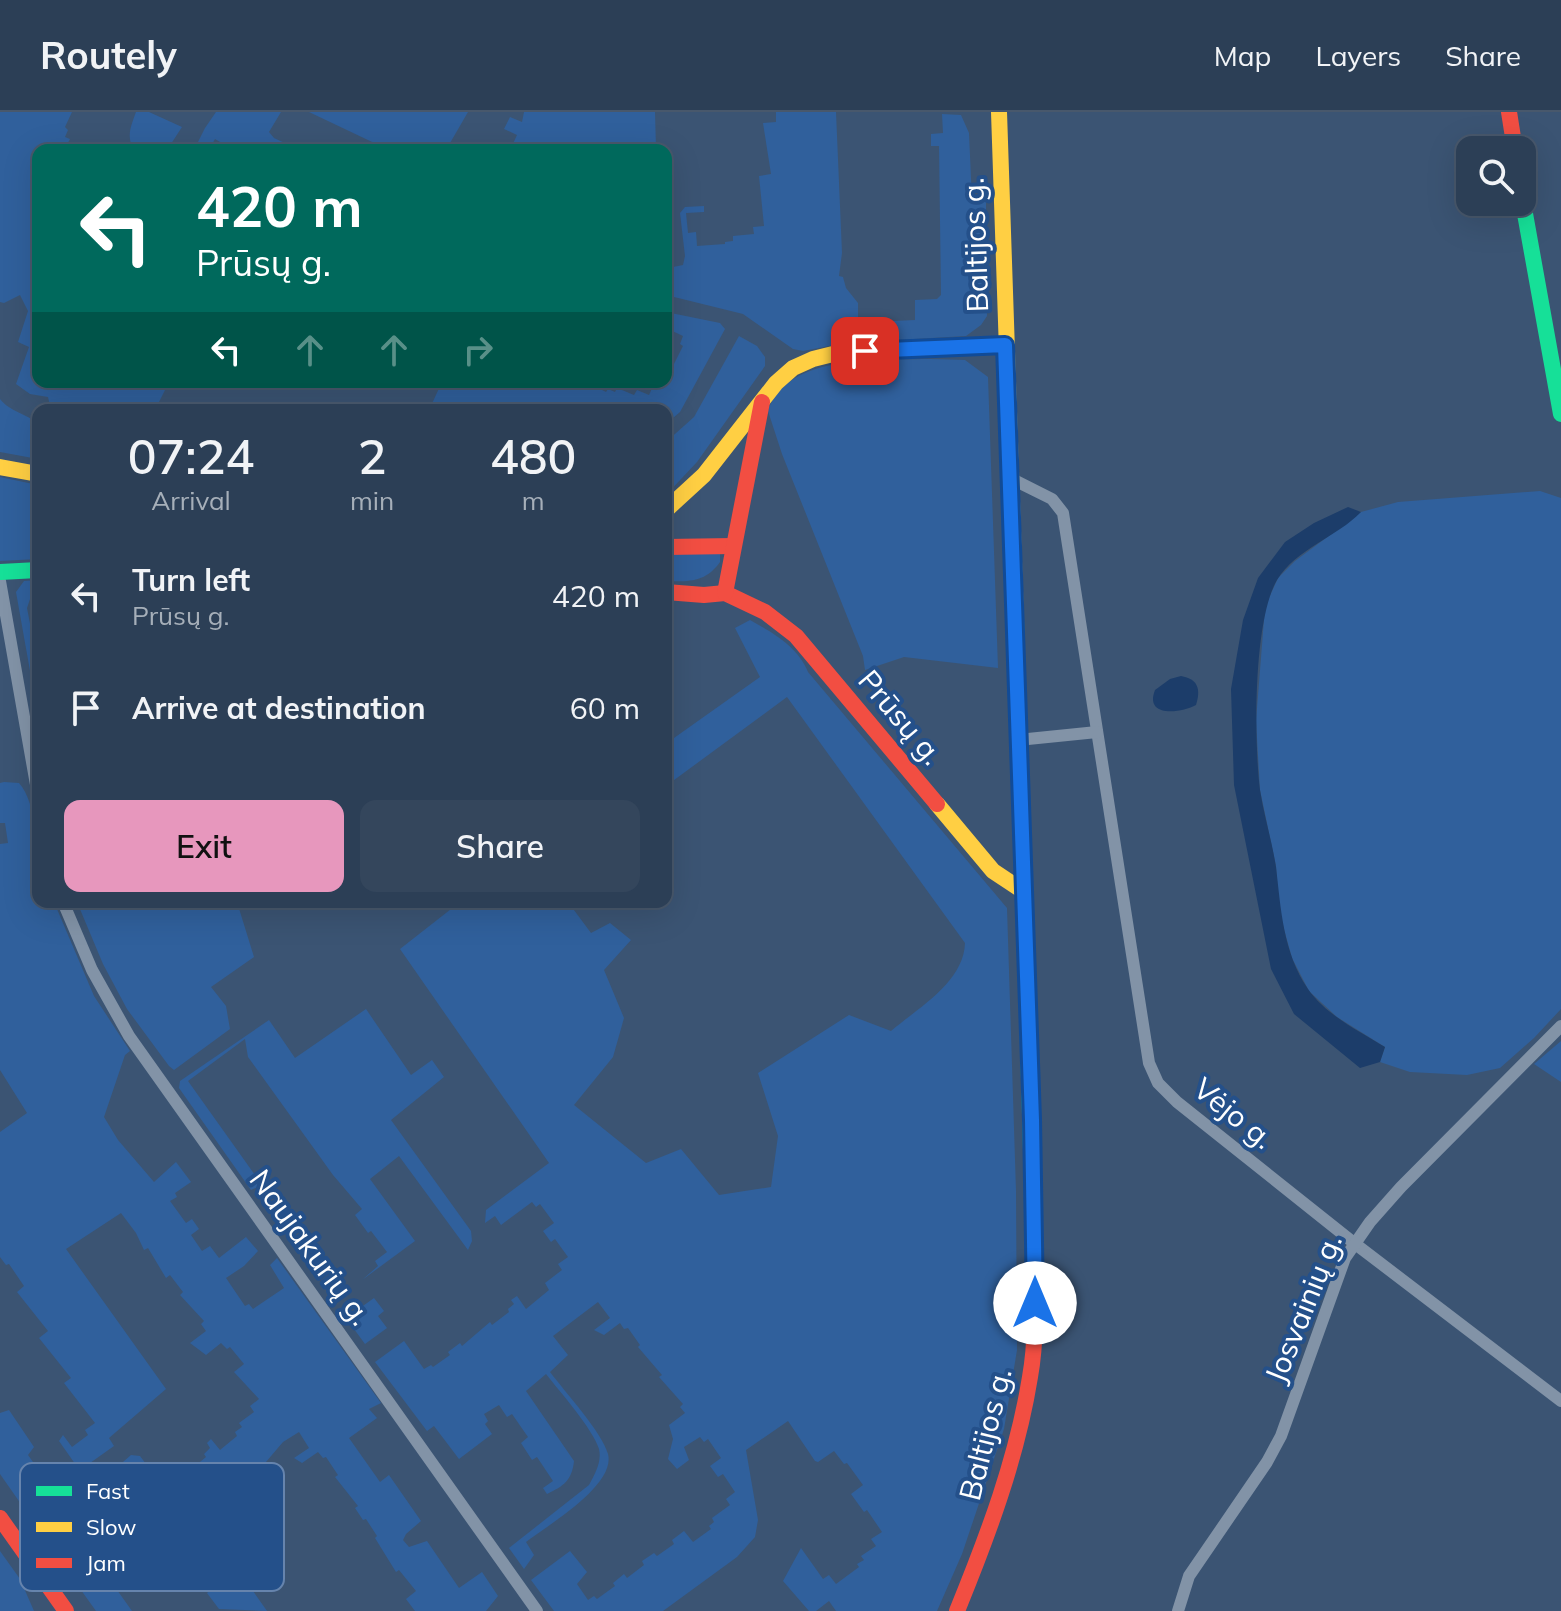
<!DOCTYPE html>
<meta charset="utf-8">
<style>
:root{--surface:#2c3f56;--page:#34465c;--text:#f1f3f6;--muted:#a6afb9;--line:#48586c;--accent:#e797bd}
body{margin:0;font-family:Mulish,sans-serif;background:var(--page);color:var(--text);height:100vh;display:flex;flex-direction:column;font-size:30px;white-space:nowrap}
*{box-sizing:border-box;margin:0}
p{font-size:26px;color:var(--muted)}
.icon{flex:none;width:44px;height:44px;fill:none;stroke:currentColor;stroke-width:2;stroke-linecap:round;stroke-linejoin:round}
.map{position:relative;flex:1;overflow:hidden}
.details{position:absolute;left:32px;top:292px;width:640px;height:504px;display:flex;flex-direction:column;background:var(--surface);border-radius:16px;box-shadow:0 8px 32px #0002,0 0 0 2px var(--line)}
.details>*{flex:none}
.banner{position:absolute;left:32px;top:32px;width:640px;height:244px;border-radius:16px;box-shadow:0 8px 32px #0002,0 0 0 2px var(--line);background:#00695c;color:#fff;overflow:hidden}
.fabs{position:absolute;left:1456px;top:24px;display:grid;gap:16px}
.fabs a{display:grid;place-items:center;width:80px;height:80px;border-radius:16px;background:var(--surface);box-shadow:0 8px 32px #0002,0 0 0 2px var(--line);font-size:40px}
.pin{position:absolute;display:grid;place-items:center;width:68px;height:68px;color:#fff;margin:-34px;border-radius:16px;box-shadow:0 4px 12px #0006}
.me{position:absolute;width:88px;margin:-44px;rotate:0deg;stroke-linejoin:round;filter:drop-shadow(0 0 6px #0008)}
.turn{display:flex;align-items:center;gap:28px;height:168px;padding:0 32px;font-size:36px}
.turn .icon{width:104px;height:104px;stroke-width:2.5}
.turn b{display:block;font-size:56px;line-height:68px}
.lanes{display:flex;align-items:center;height:76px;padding:0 32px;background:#0003;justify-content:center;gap:40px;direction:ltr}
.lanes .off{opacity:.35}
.eta{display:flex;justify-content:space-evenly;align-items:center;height:136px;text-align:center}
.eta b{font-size:48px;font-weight:600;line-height:56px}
.action{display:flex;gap:16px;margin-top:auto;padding:16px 32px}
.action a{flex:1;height:92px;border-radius:16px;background:var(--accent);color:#111;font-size:32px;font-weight:600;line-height:92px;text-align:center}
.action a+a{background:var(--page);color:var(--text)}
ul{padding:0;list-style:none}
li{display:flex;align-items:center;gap:24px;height:112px;padding:0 32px}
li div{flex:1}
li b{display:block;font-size:30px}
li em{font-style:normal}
header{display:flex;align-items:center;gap:48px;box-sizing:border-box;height:112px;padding:0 40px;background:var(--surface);border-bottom:2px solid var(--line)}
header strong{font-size:38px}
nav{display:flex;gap:44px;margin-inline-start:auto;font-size:28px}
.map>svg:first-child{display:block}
.green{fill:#30609c}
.water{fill:#1c3d6a}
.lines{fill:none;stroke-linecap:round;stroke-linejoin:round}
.street{stroke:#8293a7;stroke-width:12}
.fast{stroke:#16e098;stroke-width:16}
.slow{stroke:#ffcf43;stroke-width:16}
.jam{stroke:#f24e42;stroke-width:16}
.route-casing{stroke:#114b97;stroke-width:20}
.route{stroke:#1a73e8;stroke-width:14}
.labels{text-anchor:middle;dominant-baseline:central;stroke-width:8;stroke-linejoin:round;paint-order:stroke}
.street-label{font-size:30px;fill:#fff;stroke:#24508a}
.key{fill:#24508a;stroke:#6684ad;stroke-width:2}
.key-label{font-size:22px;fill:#fff}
</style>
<header>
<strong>Routely</strong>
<nav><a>Map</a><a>Layers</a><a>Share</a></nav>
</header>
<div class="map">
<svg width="1561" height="1499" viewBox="0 0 1561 1499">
<rect width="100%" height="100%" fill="#3b5473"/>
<g class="green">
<path d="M0,0H72L65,15L68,18L65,25L70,27L64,38H38V270H169L155,298H51L48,285L30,282L16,272L29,235L18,230L28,199L20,183L4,191L0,190Z"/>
<path d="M136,0H149L182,15L167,38H134C126,24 131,14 136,0Z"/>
<path d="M216,0H281L269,20L274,26L300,38H234L215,27L211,34L208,33L205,38H194L205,16Z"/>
<path d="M309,0H468L446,38H389Z"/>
<path d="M524,0H655L656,36L510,38L517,23L504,17L510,5L522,10Z"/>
<path d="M776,0H836L842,141L839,164L843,165L846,176L858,191V226L855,229L803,239L793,237L743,202L666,183V170L673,155L683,153L685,144L680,101L685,95L704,94V100L686,101L688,121L696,120L697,134L725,132V130L733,129V124L754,122L753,115L764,114L759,64L771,62L763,11L776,10Z"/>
<path d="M942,2L961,3L969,21L972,89L986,90L987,204L981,213L966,224L880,229L873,224L871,210L915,208V188L937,187L941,183L939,34H931V22L943,21Z"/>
<path d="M666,200L720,211L725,217L680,300L666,312V298H583L567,291L569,298H429L442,270H586L606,280L608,277L615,280L617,276L634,283L637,278L649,283L655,270H666V252L673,254L683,234L680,232L683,224L666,216Z"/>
<path d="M739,224L757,234L765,245V254L697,350L666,383V330L694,305Z"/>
<path d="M931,247L965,248L988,265L998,556L904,545L865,558L863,544L782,342L768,299C786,241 883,248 931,247Z"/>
<path d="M0,287C10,300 26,301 38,312V347L0,340Z"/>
<path d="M0,365L38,373V447L0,449Z"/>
<path d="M1540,379L1561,386V897L1534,926L1500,956L1467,963L1410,960L1380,950L1385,935L1337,905L1309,879L1292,846L1279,799L1276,754L1260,678L1256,609L1265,495L1278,466L1295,449L1361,400L1398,390Z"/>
<path d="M666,441L720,442V450C706,470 689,470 666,469Z"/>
<path d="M38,468V481L31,484L27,496L38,553V604L16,480L24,469Z"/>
<path d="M750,508C773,521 798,535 808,560L1007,796L1016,1079L1017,1238L1004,1317L962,1442L937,1499H836L829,1489L816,1499H809L783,1469L801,1436L823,1467L829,1463L836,1472L859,1455L857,1452L864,1448L861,1444L876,1434L871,1427L882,1420L867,1398L864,1400L851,1382L863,1373L847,1351L844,1352L834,1339L818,1350L815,1349L788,1309L746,1338L758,1408L755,1425L737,1445L663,1499H554L531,1468L570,1439L587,1460L577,1472L588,1488L594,1484L597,1487L615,1474L613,1471L624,1462L627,1466L644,1453L642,1449L654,1441L657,1444L674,1432L672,1428L684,1419L693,1430L711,1417L709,1414L714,1410L712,1406L730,1393L726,1387L735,1380L723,1362L718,1365L710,1354L721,1346L708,1327L704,1330L700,1325L684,1335L689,1348L677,1357L668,1347L673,1327L669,1313L685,1301L680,1295L683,1292L659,1265L662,1263L638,1235L640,1233L628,1216L624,1217L620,1211L604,1223L594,1218L610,1206L598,1190L553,1224L568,1243L550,1260C565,1280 602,1320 608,1342C616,1373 548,1413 526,1430L534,1443L524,1457L509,1436L589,1373C595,1362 602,1350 599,1337C593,1317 560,1280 546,1262L526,1279L574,1349C572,1368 564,1374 547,1382L543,1376L553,1369L537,1345L532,1348L521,1331L528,1325L512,1302L507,1305L499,1293L484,1302L488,1309L485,1312L492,1322L459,1347L434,1314L427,1319L375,1250L404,1229L424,1257L431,1253L433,1255L450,1243L448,1240L460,1231L462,1234L490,1210L492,1213L509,1200L508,1197L514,1192L511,1188L517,1184L526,1197L549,1178L545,1171L562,1158L558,1152L568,1145L555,1127L551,1130L543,1119L554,1111L540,1092L536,1095L532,1090L501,1113L495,1104L485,1111L486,1098L549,1051L400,837L460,790H568L591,821L610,811L631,828L604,858L624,906L613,945L574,993L646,1051L681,1037L719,1083L771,1075L778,1024L758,961L849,903L891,919C918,896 964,870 965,831L787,585L666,674V616L674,626L760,565L735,516Z"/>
<path d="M4,670L19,671C40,694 38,759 38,790H54L94,884L130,939L125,943L104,1005L118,1028L154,1070L176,1050L191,1070L175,1081L177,1085L170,1089L186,1111L192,1107L199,1117L191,1123L202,1139L210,1134L219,1146L246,1125L258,1139L244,1154L226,1166L245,1194L249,1192L253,1197L284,1176L270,1153L277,1146L381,1291L369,1297L377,1306L349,1326L380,1370L389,1363L421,1409L406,1422L403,1428L409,1435L427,1429L459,1476L482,1460L498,1484L486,1499H415L406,1487L416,1479L399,1458L396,1460L375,1426L377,1424L366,1407L363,1408L355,1396L358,1394L335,1365L338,1363L326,1345L323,1346L318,1340L302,1351L294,1346L309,1336L299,1320L283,1330L260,1357L199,1402L267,1499L219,1497L207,1481L216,1474L199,1451L194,1453L181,1436L190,1429L176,1410L172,1412L161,1397L145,1409L150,1416L147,1419L154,1429L134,1444L96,1394L93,1376L131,1343L140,1344L149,1356L140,1369L152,1383L158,1379L161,1382L178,1368L176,1364L186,1356L189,1359L206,1345L204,1342L210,1336L207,1331L211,1327L220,1338L237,1324L235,1320L242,1315L239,1311L254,1300L250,1294L259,1287L234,1260L244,1252L230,1235L227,1237L221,1231L206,1243L190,1231L206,1219L201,1212L204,1209L180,1183L183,1180L170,1163L166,1166L148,1136L144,1138L136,1121L121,1101L66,1137L166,1277L109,1326L114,1334L83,1356H78L59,1329L63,1323L72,1335L88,1323L85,1318L95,1311L64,1271L71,1266L39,1226L48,1219L17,1180L24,1174L9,1152L6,1153L0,1145V1020L27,1001L0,958V732L8,731L5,711H0V671Z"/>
<path d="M77,790H237L254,845L211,875L226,894L230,917L174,958L169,954L127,897L103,852Z"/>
<path d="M366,897L411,963L432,948L444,965L391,1008L471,1119L472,1129L468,1138L399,1044L370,1067L415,1129L362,1168L378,1154L375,1149L387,1140L371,1119L368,1121L355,1103L362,1097L333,1063L248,945L245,927L188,969L262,1073L251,1078L179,976L180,969L269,908L295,946Z"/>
<path d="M1561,929V970L1534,952Z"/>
<path d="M374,1186L384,1199L378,1204L387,1216L365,1232L346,1206Z"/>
<path d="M9,1298L34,1335L28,1343L55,1381L45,1389L39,1381L28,1389L34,1398L28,1402L0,1362V1301Z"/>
<path d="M61,1400L77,1402L114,1454L105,1461L132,1499H96L43,1425L40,1420Z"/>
<path d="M0,1439L20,1467L34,1499H0Z"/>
</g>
<g class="water">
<path d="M1348,395L1361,400C1337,425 1296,437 1277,468C1253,509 1254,630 1260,678C1264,704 1272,729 1276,755C1281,798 1283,840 1308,877C1326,903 1359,919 1385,935L1380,950L1360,956L1294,902L1271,857L1234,673L1231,577L1243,508L1258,466L1285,430L1314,411Z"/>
<path d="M1181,564C1198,567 1201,577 1196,593C1181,601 1144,606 1155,578L1170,567Z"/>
</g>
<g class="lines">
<g class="street">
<path d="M1012,367L1052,387L1063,401L1149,951L1158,971L1177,990L1354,1131L1561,1289"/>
<path d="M0,469L38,684"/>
<path d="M1018,628L1097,620"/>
<path d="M63,790L92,858L129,924L537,1499"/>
<path d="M1178,1499L1189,1464L1267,1350L1281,1324L1345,1146L1370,1110L1401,1075L1561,914"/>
</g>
<g class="fast">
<path d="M1522,85L1561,302"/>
<path d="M0,460L38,458"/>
<path d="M1016,509L1034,1143"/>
</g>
<g class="slow">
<path d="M999,0L1016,509"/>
<path d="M0,355L38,362"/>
<path d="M666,398L704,363L776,271L793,256L813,247L837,241L1005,233"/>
<path d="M937,692L993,759L1023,779"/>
</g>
<g class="jam">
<path d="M1509,0L1515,38"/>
<path d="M666,435L733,434"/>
<path d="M666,480L704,483L725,481L765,500L796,524L937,692"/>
<path d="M725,481L762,290"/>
<path d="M0,1406L66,1499"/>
<path d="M957,1499C988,1423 1017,1346 1030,1265C1037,1226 1035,1183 1034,1143"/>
</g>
</g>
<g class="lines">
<defs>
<path id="route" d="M865,239L1005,233L1032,1008L1035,1191"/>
</defs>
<use href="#route" class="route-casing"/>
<use href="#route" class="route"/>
</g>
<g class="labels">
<g class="street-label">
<text transform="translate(975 133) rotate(-92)">Baltijos g.</text>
<text transform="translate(901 605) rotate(50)">Prūsų g.</text>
<text transform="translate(1234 1001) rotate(39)">Vėjo g.</text>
<text transform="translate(311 1135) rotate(54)">Naujakurių g.</text>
<text transform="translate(1303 1196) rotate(-68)">Josvainių g.</text>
<text transform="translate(985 1322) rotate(-76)">Baltijos g.</text>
</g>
</g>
<rect x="20" y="1351" width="264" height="128" rx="12" class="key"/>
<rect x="36" y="1374" width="36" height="10" fill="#16e098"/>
<rect x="36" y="1410" width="36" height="10" fill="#ffcf43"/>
<rect x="36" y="1446" width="36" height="10" fill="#f24e42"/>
<g class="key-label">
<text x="86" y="1387">Fast</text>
<text x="86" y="1423">Slow</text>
<text x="86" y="1459">Jam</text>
</g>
</svg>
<div class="fabs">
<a><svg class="icon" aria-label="search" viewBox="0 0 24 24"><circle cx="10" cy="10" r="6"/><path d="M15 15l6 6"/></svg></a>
</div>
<div class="pin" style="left:865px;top:239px;background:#d93025"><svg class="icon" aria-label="arrive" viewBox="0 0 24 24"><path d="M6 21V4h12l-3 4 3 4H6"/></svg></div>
<svg class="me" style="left:1035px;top:1191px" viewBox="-20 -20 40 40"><circle r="19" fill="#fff"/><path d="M0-13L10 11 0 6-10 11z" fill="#1a73e8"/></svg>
<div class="banner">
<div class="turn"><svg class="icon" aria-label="left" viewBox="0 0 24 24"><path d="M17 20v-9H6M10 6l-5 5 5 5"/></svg><div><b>420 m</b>Prūsų g.</div></div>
<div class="lanes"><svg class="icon" aria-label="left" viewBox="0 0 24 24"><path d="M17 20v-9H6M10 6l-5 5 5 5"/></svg><svg class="icon off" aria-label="ahead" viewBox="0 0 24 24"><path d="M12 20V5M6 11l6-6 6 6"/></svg><svg class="icon off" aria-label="ahead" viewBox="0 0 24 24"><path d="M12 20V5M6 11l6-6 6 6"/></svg><svg class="icon off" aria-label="right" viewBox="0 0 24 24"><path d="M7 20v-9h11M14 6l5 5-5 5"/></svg></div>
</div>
<section class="details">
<div class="eta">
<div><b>07:24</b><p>Arrival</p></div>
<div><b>2</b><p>min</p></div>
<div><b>480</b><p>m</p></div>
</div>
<ul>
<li><svg class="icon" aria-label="left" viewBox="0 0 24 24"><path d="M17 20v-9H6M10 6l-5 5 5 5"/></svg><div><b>Turn left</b><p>Prūsų g.</p></div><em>420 m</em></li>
<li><svg class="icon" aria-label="arrive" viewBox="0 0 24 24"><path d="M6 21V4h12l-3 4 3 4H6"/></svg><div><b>Arrive at destination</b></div><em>60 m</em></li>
</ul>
<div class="action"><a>Exit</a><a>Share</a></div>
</section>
</div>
